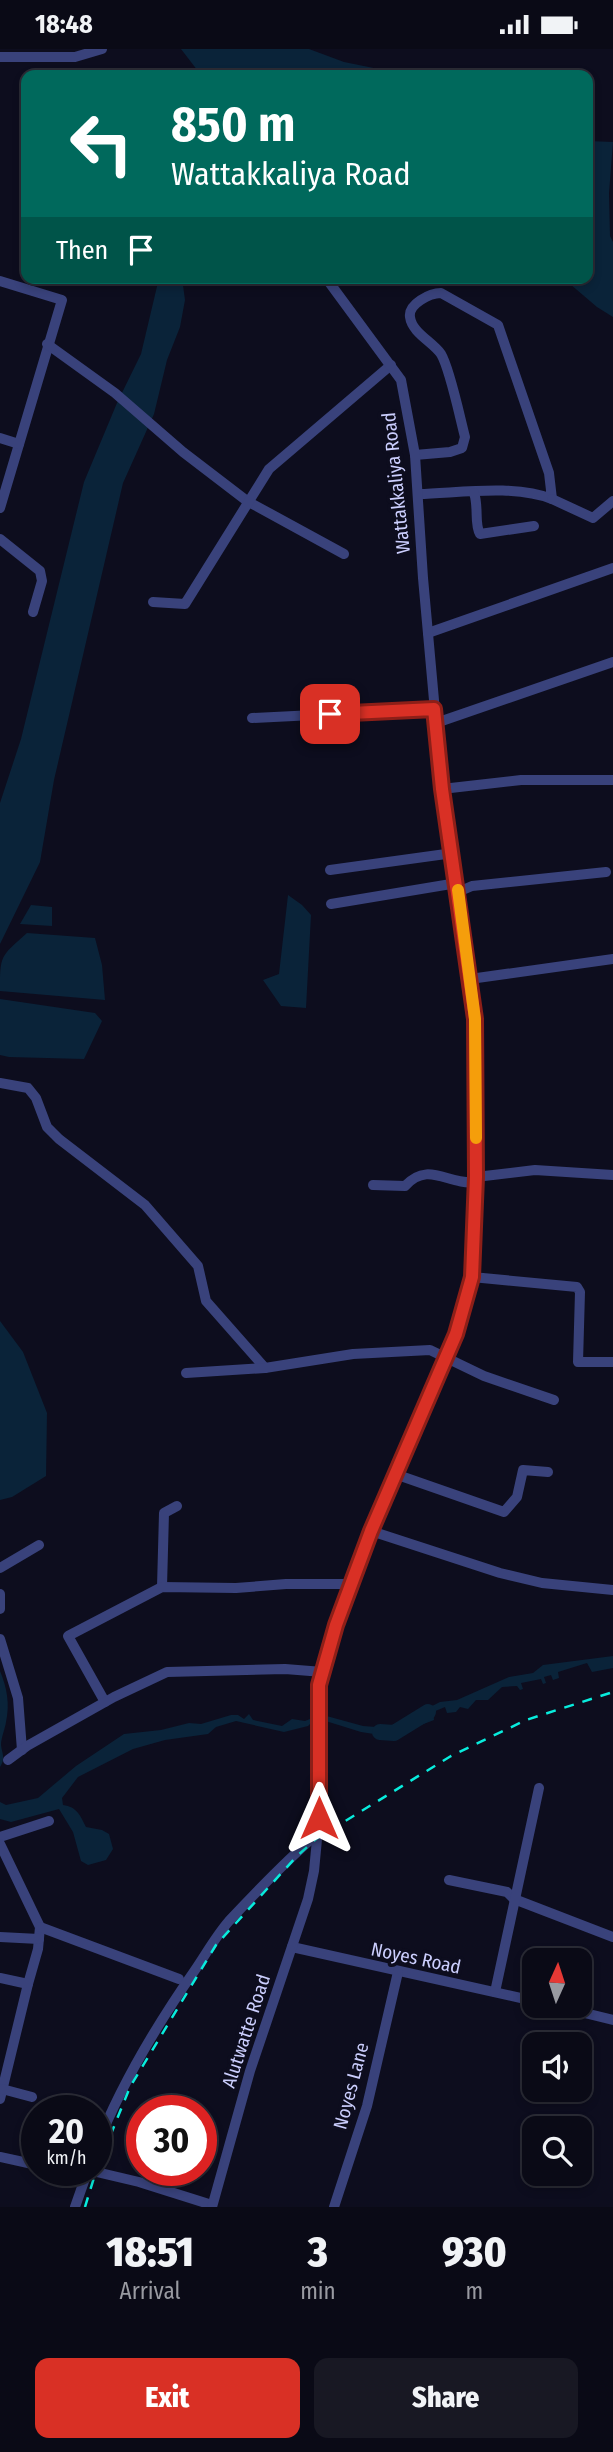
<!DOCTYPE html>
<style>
:root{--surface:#0a0a16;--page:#181823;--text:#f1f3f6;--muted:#999aa1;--line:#2a2b35;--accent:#d93025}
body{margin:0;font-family:"Fira Sans Condensed",sans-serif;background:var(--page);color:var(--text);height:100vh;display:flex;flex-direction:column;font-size:26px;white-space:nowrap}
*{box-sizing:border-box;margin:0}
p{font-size:23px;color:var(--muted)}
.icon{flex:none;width:38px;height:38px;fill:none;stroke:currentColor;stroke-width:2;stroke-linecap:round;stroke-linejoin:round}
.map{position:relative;height:2158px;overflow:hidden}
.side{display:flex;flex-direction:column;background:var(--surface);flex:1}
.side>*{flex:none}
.banner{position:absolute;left:21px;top:21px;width:572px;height:214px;border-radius:14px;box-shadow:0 4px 10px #0003,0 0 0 2px var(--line);background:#00695c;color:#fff;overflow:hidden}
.needle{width:46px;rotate:3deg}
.controls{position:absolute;left:522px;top:1899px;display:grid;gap:14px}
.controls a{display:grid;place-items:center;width:70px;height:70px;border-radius:14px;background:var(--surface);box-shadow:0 4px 10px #0003,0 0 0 2px var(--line);font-size:35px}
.speed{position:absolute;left:21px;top:2046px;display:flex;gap:14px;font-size:35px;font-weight:700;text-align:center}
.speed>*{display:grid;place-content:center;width:91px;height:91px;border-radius:50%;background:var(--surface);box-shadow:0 4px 10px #0003,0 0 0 2px var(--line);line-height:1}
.speed small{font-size:18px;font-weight:400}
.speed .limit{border:10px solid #d22;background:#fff;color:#111}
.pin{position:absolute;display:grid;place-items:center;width:60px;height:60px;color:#fff;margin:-30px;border-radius:14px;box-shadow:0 4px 10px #0006}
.me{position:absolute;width:77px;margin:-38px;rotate:0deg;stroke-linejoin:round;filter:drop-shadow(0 0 5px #0008)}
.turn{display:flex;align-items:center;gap:24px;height:147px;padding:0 35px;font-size:32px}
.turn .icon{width:91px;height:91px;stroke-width:2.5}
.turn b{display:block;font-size:49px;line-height:60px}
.then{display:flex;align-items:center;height:66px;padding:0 35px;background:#0003;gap:14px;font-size:26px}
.eta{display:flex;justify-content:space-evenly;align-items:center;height:119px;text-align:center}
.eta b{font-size:42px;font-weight:800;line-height:49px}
.cta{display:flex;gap:14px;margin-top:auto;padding:14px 35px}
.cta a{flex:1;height:80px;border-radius:14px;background:var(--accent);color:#fff;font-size:28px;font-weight:800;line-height:80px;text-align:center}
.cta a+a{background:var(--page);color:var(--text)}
.status{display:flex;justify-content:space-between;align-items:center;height:49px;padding:0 35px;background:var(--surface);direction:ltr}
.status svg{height:19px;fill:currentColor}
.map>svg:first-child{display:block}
.water{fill:#0a2339}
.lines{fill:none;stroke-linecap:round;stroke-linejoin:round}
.river{stroke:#0a2339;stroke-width:16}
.street{stroke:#39427b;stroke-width:10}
.rail{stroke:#08ecdd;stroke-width:2.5;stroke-dasharray:10 9;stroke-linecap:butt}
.route-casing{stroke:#8d1f18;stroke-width:18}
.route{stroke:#d93025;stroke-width:12}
.slow{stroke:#f59e0b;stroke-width:12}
.labels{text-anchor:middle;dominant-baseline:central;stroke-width:7;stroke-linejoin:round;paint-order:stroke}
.street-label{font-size:19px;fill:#cbcefd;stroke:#0d0d1e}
</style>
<div class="status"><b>18:48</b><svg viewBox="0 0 49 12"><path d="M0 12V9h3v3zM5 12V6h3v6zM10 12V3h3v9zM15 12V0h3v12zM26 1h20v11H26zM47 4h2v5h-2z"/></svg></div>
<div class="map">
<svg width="613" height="2158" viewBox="0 0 613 2158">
<rect width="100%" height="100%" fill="#0d0d1e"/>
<g class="water">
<path d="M181,0H309L344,13L408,26H201Z"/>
<path d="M588,92L613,93L609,144L610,187L613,193V268L597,258L563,229H588Z"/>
<path d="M159,229H182L185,251L180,278L167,311L154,365L123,434L54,731L40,813L0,895V754L21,690L84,433L117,354L141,305Z"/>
<path d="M288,846L302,856L311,866L306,959L281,957L263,931L279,925Z"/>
<path d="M31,856L52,858V877L20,875Z"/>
<path d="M27,884L95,889L102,916L105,951L0,942C0,906 0,908 27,884Z"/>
<path d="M0,950L95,964L102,972L84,1010L9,1008L0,1006Z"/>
<path d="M0,1272L23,1303L47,1364L46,1427L12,1448L0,1451Z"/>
<path d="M613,1607V1619L592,1623L587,1614L558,1623L559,1629L553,1631L551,1626L544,1628L546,1634L543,1635L541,1630L521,1634L523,1640L520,1641L517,1637L502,1638L488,1651H476L468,1660L460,1658L456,1663L447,1664L445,1658L433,1663L434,1671L421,1676L406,1671L393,1688L361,1683L316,1669L308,1677L284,1683L236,1672L216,1678L208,1685L165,1691L133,1700L78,1728L62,1749L63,1756C77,1758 80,1766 86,1778L102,1781L109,1785L113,1800L106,1811L88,1816L81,1812L73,1783L59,1760L11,1773L0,1770V1753L6,1756L38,1749L76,1717L124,1685L161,1681L189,1674L201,1675L231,1666H238L244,1670L249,1665L253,1671L282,1677L292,1670L305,1672L310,1670L312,1663L363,1677L389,1679L440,1653L457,1651L509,1628L533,1624L543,1616Z"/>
<path d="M0,1622C7,1639 10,1655 6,1673C5,1680 1,1689 1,1696C2,1705 6,1709 0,1718Z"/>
</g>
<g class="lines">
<path class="river" d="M380,1683L394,1684L428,1663"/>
<g class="street">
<path d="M0,8H75L102,0"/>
<path d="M0,232L62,251L0,459"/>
<path d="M47,295L115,344L183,403L247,452L344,505"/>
<path d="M0,389L19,395"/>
<path d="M415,406L450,403L462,399L465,388C460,369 450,320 441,305C433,293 412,284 410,268C408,255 430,244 441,244L498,276L549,424L552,450C514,435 459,444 419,445"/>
<path d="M474,444C479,458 474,475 480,485L534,477"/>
<path d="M552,450L593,469L613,452"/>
<path d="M0,490L40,522L42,532L33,563"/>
<path d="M153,553L185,555L269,420L391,316"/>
<path d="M428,584L613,519"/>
<path d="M252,669L434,660"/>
<path d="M436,674L613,613"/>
<path d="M442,740L521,731H613"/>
<path d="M330,821L453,804"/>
<path d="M458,843L472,837L606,823"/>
<path d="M331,855L457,834"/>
<path d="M470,930L613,910"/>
<path d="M0,1034L28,1039L36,1049L47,1078L59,1090L145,1156L198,1217L206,1252L265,1319"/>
<path d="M476,1128L535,1121L613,1126"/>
<path d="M373,1136L405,1137C429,1111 448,1137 476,1133"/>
<path d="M472,1228L577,1238L580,1243L578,1313H613"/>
<path d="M186,1324L265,1319L353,1305L430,1301L484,1327L554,1351"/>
<path d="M395,1425L504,1463L517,1448L523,1421L548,1423"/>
<path d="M371,1482L500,1524L542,1534L613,1541"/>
<path d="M0,1519L39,1496"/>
<path d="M162,1538L164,1464L177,1457"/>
<path d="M0,1545V1560"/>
<path d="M0,1590L18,1649L22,1701"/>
<path d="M105,1653L68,1587L162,1538L236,1539L286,1535H351"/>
<path d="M8,1711L27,1697L114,1648L167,1623L285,1620L323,1623"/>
<path d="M0,1788L49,1772"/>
<path d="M0,1795L40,1878L38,1900L28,1935"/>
<path d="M449,1831L507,1843L514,1850L613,1888"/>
<path d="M40,1878L179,1930"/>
<path d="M0,1888L39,1890"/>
<path d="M292,1898L534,1952"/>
<path d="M0,1929L28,1935L0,2050"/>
<path d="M495,1943L539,1739"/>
<path d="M552,1956L613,1971"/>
<path d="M2,2040L32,2048"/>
<path d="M96,2099C121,2035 156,1977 195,1921C206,1905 216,1887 229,1872C257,1842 286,1812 317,1785"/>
<path d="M0,2108L37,2116"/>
<path d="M88,2121L139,2133L212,2156"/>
<path d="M75,2158L88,2121"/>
<path d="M212,2158L250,2022L308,1850L314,1822L319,1769V1636L336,1576L371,1482L456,1285L472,1228L476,1128L475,970L442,740L423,529L415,406L401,331L326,229"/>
<path d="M334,2158L367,2057L398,1923"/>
</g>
<path class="rail" d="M85,2158L96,2122L130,2038L216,1896L297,1807L316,1790L451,1707L526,1671L613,1643"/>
</g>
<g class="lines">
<defs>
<path id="route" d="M319,1769V1636L336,1576L371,1482L456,1285L472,1228L476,1128L475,970L442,740L434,660L330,665"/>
</defs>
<use href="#route" class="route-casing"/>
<use href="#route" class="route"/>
<path class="slow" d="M458,841L475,970L476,1089"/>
</g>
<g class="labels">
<g class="street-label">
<text transform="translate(396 434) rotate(-96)">Wattakkaliya Road</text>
<text transform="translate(416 1909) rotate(12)">Noyes Road</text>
<text transform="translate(246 1982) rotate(-72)">Alutwatte Road</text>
<text transform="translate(351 2037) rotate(-75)">Noyes Lane</text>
</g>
</g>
</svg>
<div class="controls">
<a><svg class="needle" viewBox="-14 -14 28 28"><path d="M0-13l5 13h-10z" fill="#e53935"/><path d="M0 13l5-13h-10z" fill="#999aa1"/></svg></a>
<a><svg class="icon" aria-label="sound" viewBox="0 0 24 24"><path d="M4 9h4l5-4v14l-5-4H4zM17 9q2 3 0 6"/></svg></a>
<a><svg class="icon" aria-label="search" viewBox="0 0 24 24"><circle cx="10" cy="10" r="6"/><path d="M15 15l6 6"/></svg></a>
</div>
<div class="speed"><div>20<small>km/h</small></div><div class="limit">30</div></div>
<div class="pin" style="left:330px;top:665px;background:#d93025"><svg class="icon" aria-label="arrive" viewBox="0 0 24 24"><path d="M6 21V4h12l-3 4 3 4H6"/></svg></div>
<svg class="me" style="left:319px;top:1769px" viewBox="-20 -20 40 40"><path d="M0-17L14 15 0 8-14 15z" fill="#d93025" stroke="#fff" stroke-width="4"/></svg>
<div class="banner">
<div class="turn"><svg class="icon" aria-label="left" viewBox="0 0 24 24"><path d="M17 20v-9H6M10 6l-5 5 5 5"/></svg><div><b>850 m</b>Wattakkaliya Road</div></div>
<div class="then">Then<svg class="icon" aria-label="arrive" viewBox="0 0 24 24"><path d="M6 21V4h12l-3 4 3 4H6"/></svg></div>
</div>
</div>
<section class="side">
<div class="eta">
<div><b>18:51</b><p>Arrival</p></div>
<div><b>3</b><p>min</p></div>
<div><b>930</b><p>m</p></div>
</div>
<div class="cta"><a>Exit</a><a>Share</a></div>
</section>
